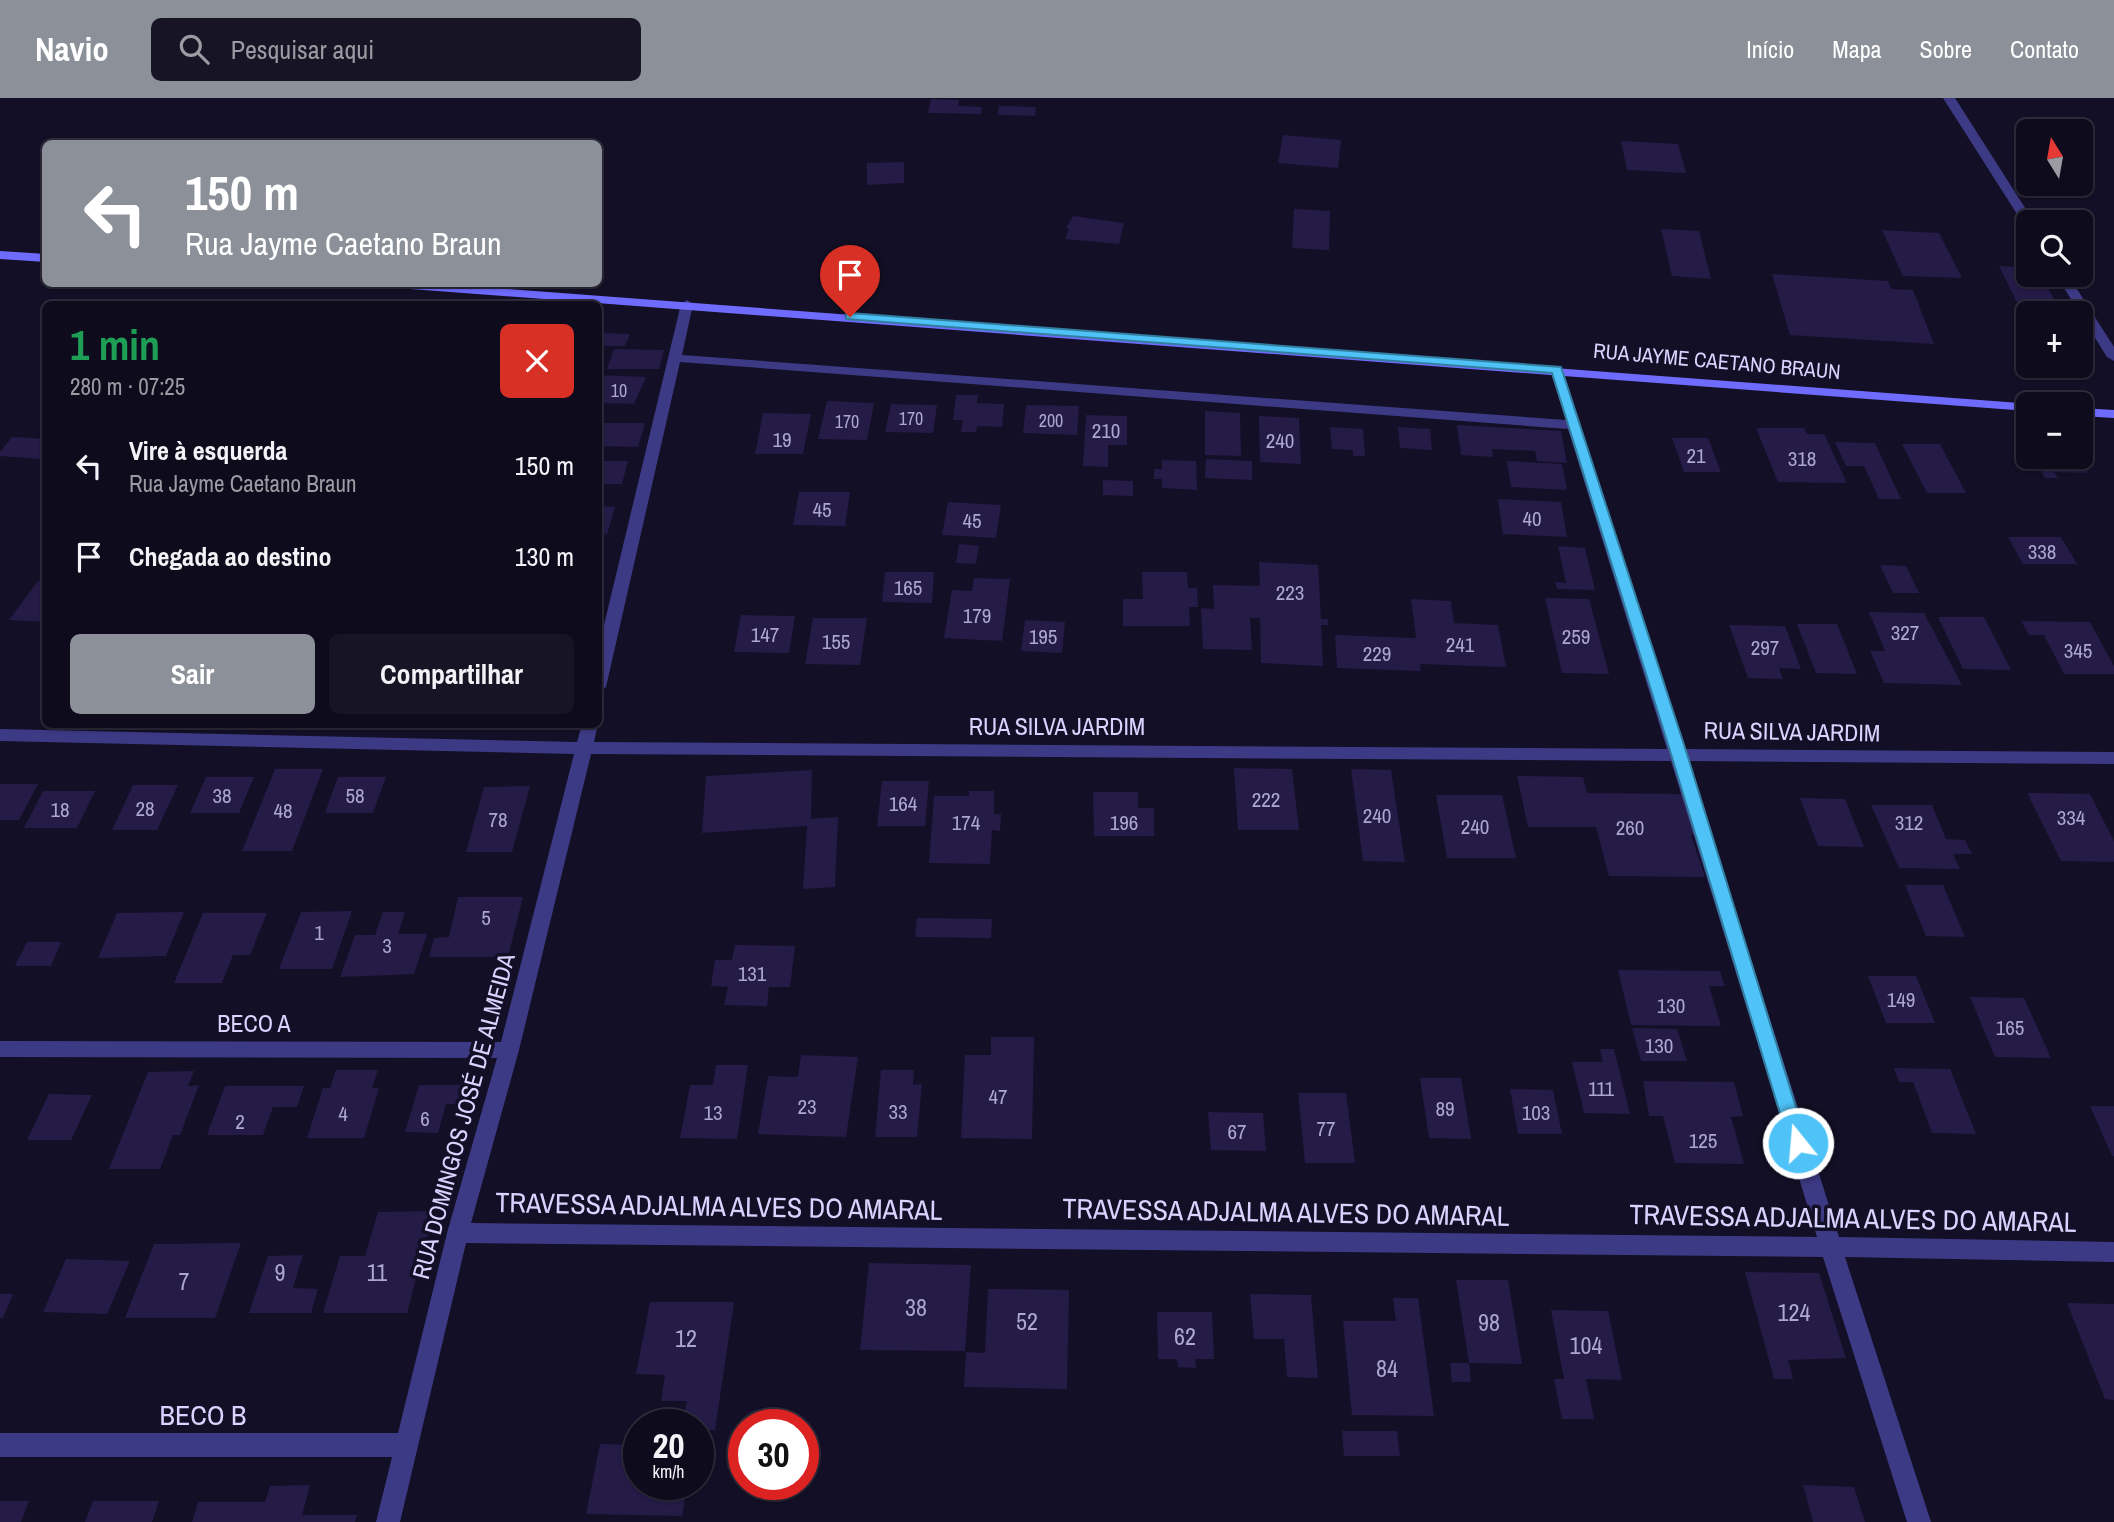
<!DOCTYPE html>
<html lang="pt">
<meta charset="utf-8">
<style>
:root{--surface:#0e0b1c;--page:#171425;--text:#f1f3f6;--muted:#9b9ba3;--line:#2e2b3b;--accent:#8c9099}
body{margin:0;font-family:"Archivo Narrow",sans-serif;background:var(--page);color:var(--text);height:100vh;display:flex;flex-direction:column;font-size:26px;white-space:nowrap}
*{box-sizing:border-box;margin:0}
p{font-size:23px;color:var(--muted)}
.icon{flex:none;width:38px;height:38px;fill:none;stroke:currentColor;stroke-width:2;stroke-linecap:round;stroke-linejoin:round}
.map{position:relative;flex:1;overflow:hidden}
.panel{position:absolute;left:42px;top:203px;width:560px;height:427px;display:flex;flex-direction:column;background:var(--surface);border-radius:10px;box-shadow:0 2px 5px #0004,0 0 0 2px var(--line)}
.panel>*{flex:none}
.guide{position:absolute;left:42px;top:42px;width:560px;height:147px;border-radius:10px;box-shadow:0 2px 5px #0004,0 0 0 2px var(--line);background:#8c9099;color:#fff;overflow:hidden}
.needle{width:46px;rotate:349deg}
.buttons{position:absolute;left:2016px;top:21px;display:grid;gap:14px}
.buttons a{display:grid;place-items:center;width:77px;height:77px;border-radius:10px;background:var(--surface);box-shadow:0 2px 5px #0004,0 0 0 2px var(--line);font-size:35px}
.speed{position:absolute;left:623px;top:1311px;display:flex;gap:14px;font-size:35px;font-weight:700;text-align:center}
.speed>*{display:grid;place-content:center;width:91px;height:91px;border-radius:50%;background:var(--surface);box-shadow:0 2px 5px #0004,0 0 0 2px var(--line);line-height:1}
.speed small{font-size:18px;font-weight:400}
.speed .limit{border:10px solid #d22;background:#fff;color:#111}
.pin{position:absolute;display:grid;place-items:center;width:60px;height:60px;color:#fff;margin:-72px -30px;border-radius:50% 50% 50% 0;rotate:-45deg;box-shadow:0 0 7px #0007}
.pin .icon{rotate:45deg}
.me{position:absolute;width:77px;margin:-38px;rotate:343deg;stroke-linejoin:round;filter:drop-shadow(0 0 5px #0008)}
.turn{display:flex;align-items:center;gap:24px;height:147px;padding:0 28px;font-size:32px}
.turn .icon{width:91px;height:91px;stroke-width:2.5}
.turn b{display:block;font-size:49px;line-height:60px}
.round{display:grid;place-items:center;flex:none;width:74px;height:74px;border-radius:10px;background:var(--page)}
.head{display:flex;align-items:center;justify-content:space-between;height:119px;padding:0 28px}
h1{font-size:42px;font-weight:700;line-height:52px;color:#1e9e55}
.primary-button{display:flex;gap:14px;margin-top:auto;padding:14px 28px}
.primary-button a{flex:1;height:80px;border-radius:10px;background:var(--accent);color:#fff;font-size:28px;font-weight:700;line-height:80px;text-align:center}
.primary-button a+a{background:var(--page);color:var(--text)}
ul{padding:0;list-style:none}
li{display:flex;align-items:center;gap:21px;height:91px;padding:0 28px}
li div{flex:1}
li b{display:block;font-size:26px}
li em{font-style:normal}
header{display:flex;align-items:center;gap:42px;box-sizing:border-box;height:98px;padding:0 35px;background:var(--accent);color:#fff}
header strong{font-size:33px}
nav{display:flex;gap:38px;margin-inline-start:auto;font-size:24px}
.search{width:490px;height:63px;background:var(--page);display:flex;align-items:center;gap:18px;box-sizing:border-box;padding:0 24px;border-radius:10px;color:var(--muted);font-size:26px}
.map>svg:first-child{display:block}
.building{fill:#241b47}
.lines{fill:none;stroke-linecap:round;stroke-linejoin:round}
.street{fill:#3d3a85;fill-rule:evenodd}
.secondary{fill:#6f6bff;fill-rule:evenodd}
.route{fill:#4fc3f7;stroke:#337fa1;stroke-width:2}
.labels{text-anchor:middle;dominant-baseline:central;stroke-width:7;stroke-linejoin:round;paint-order:stroke}
.far-number-label{font-size:18px;fill:#aca6d1}
.far-street-label{font-size:21px;fill:#d9d4ff;stroke:#130f26}
.number-label{font-size:21px;fill:#aca6d1}
.street-label{font-size:24px;fill:#d9d4ff;stroke:#130f26}
.near-number-label{font-size:24px;fill:#aca6d1}
.near-street-label{font-size:28px;fill:#d9d4ff;stroke:#130f26}
</style>
<header>
<strong>Navio</strong>
<div class="search"><svg class="icon" aria-label="search" viewBox="0 0 24 24"><circle cx="10" cy="10" r="6"/><path d="M15 15l6 6"/></svg>Pesquisar aqui</div>
<nav><a>Início</a><a>Mapa</a><a>Sobre</a><a>Contato</a></nav>
</header>
<div class="map">
<svg width="2114" height="1424" viewBox="0 0 2114 1424">
<rect width="100%" height="100%" fill="#130f26"/>
<g class="building">
<path d="M931,1L959,2L958,8L982,9L981,16L928,15Z"/>
<path d="M999,8L1036,9L1035,18L998,17Z"/>
<path d="M1283,37L1341,42L1338,70L1278,65Z"/>
<path d="M1621,43L1678,46L1686,75L1627,72Z"/>
<path d="M904,64V85L867,87V65Z"/>
<path d="M1294,111L1330,113L1329,152L1292,150Z"/>
<path d="M1073,118L1124,125L1119,146L1065,141L1069,131L1066,130Z"/>
<path d="M1661,131L1699,133L1711,181L1672,178Z"/>
<path d="M1882,132L1939,135L1962,180L1903,178Z"/>
<path d="M1999,168L2018,169L2025,183L2035,184L2032,179H2042L2061,215H2028V219H2024Z"/>
<path d="M1772,176L1888,183L1891,191L1913,192L1934,246L1790,237Z"/>
<path d="M598,235H601L630,236L625,248H598Z"/>
<path d="M614,251L664,252L659,271H607Z"/>
<path d="M598,277L646,279L634,306L598,305Z"/>
<path d="M956,297H978L977,305L1004,306L1002,329L977,328L976,334H961L963,322H953Z"/>
<path d="M827,303L874,305L867,342L818,341Z"/>
<path d="M891,306L937,307L933,335L885,334Z"/>
<path d="M1026,307L1079,308L1077,337L1023,335Z"/>
<path d="M1205,313L1240,315L1241,358L1205,357Z"/>
<path d="M763,315L811,316L803,356H755Z"/>
<path d="M1086,317L1127,318V347H1108V369L1083,368Z"/>
<path d="M1259,318L1299,320L1301,366L1260,364Z"/>
<path d="M599,325H645L638,349L598,348Z"/>
<path d="M1457,327L1561,333L1567,365L1537,363L1535,353L1492,351L1493,359L1461,357Z"/>
<path d="M1330,329L1363,331L1365,358H1353V352L1332,351Z"/>
<path d="M1398,329L1430,331L1432,352L1400,350Z"/>
<path d="M1756,330H1804L1807,336H1824L1847,385L1778,384Z"/>
<path d="M12,339L46,341V355L41,361L0,358V354Z"/>
<path d="M1672,340H1708L1721,374H1684Z"/>
<path d="M1835,344L1875,345L1901,401H1879L1864,368H1846Z"/>
<path d="M1902,346H1940L1966,395H1927Z"/>
<path d="M2034,359H2080L2088,375L2054,374L2058,380H2045Z"/>
<path d="M1206,361L1252,363V382L1205,380Z"/>
<path d="M1162,362L1196,363L1197,392L1162,390V381H1154V371H1162Z"/>
<path d="M598,363H628L622,386H598Z"/>
<path d="M1507,363L1562,366L1567,392L1511,389Z"/>
<path d="M1103,382L1133,383V398L1103,397Z"/>
<path d="M799,394H850L845,428L793,427Z"/>
<path d="M1498,401L1561,404L1567,439L1503,436Z"/>
<path d="M948,404L1001,407L996,440L942,437Z"/>
<path d="M598,408L615,409L607,436H598Z"/>
<path d="M2008,439H2061L2077,466H2023Z"/>
<path d="M959,446L979,448L976,466L956,465Z"/>
<path d="M1558,448L1585,450L1595,492L1557,491L1555,484L1566,485Z"/>
<path d="M1259,464L1318,467L1321,521H1328V527H1321L1323,568L1261,565L1260,520H1250L1252,552L1203,551L1201,510L1214,511L1213,487L1260,488Z"/>
<path d="M1880,467L1906,468L1919,495H1893Z"/>
<path d="M885,474H934L932,505L882,504Z"/>
<path d="M1142,474H1187L1188,490H1197L1198,509H1189L1190,528H1123V501H1143Z"/>
<path d="M974,480L1010,481L1002,543L944,540L952,492L972,493Z"/>
<path d="M38,483L46,484V524L9,522Z"/>
<path d="M1545,500L1589,501L1609,576L1562,575Z"/>
<path d="M1411,501L1451,503L1454,525L1498,527L1506,569L1420,566L1421,573L1337,570L1335,537L1416,540Z"/>
<path d="M1869,514L1924,515L1962,587L1884,585L1870,553H1885Z"/>
<path d="M741,517L795,518L789,555L734,554Z"/>
<path d="M1938,519H1984L2011,572L1963,571Z"/>
<path d="M813,520H867L860,567L805,566Z"/>
<path d="M1025,522L1065,524L1062,555L1021,553Z"/>
<path d="M2021,523L2090,524L2114,568V576H2064L2044,537H2029Z"/>
<path d="M1797,526H1837L1857,576L1816,575Z"/>
<path d="M1729,527L1785,528L1801,571L1779,570L1783,581L1748,580Z"/>
<path d="M1234,670L1292,671L1299,732H1238Z"/>
<path d="M275,671H323L292,753H242Z"/>
<path d="M1351,671L1391,672L1405,764L1363,763Z"/>
<path d="M812,672L811,721L838,719L835,789L803,791L807,728L702,735L706,678Z"/>
<path d="M1517,678L1583,679L1587,695L1686,696L1700,737H1691L1705,779L1609,778L1596,729H1528Z"/>
<path d="M206,679H254L239,715H190Z"/>
<path d="M338,679H386L373,715H325Z"/>
<path d="M882,683H929L925,728H877Z"/>
<path d="M0,686H38L19,722H0Z"/>
<path d="M133,687H178L157,732H112Z"/>
<path d="M530,688L512,754H466L484,689Z"/>
<path d="M43,693H95L77,730H24Z"/>
<path d="M969,693H994V716H1001L1000,733L992,732L990,766L929,765L934,698H969Z"/>
<path d="M1093,694H1138V710H1154V738H1094Z"/>
<path d="M2027,695L2090,696L2114,743V764L2061,763Z"/>
<path d="M1436,697H1502L1516,760H1447Z"/>
<path d="M1800,700L1845,701L1864,749L1818,748Z"/>
<path d="M1871,707H1932L1946,741L1965,742L1972,756H1953L1960,771L1899,770Z"/>
<path d="M1905,787H1943L1965,839L1926,838Z"/>
<path d="M458,799H523L508,859H429L434,840L449,839Z"/>
<path d="M352,813L332,871H279L301,814Z"/>
<path d="M184,814L166,858L98,860L117,815Z"/>
<path d="M383,814H405L398,836H427L414,876L340,879L355,837H375Z"/>
<path d="M203,815H267L250,857H233L222,885H174Z"/>
<path d="M917,820L992,821L991,840L915,839Z"/>
<path d="M27,844H61L51,868H15Z"/>
<path d="M735,847L795,848L790,889H769L767,908L724,907L728,889L711,888L715,862H732Z"/>
<path d="M1618,872L1720,873L1725,888H1709L1721,928L1631,927Z"/>
<path d="M1868,878H1916L1935,925H1886Z"/>
<path d="M1970,899L2024,900L2051,960L1995,959Z"/>
<path d="M1632,930L1677,931L1687,963H1641Z"/>
<path d="M991,939H1034L1032,1041L961,1040L965,957H991Z"/>
<path d="M1600,951H1614L1630,1016L1584,1015L1572,964H1603Z"/>
<path d="M801,957L858,959L846,1039L758,1036L768,978L798,979Z"/>
<path d="M716,967H748L737,1041L680,1040L690,987H713Z"/>
<path d="M1894,970L1950,971L1976,1036L1932,1035L1913,984H1899Z"/>
<path d="M336,972H378L372,990H379L364,1040H307L323,990H330Z"/>
<path d="M881,972H914L913,987L922,986L917,1039H875Z"/>
<path d="M194,973L188,988L199,987L180,1037H173L160,1071H109L148,974Z"/>
<path d="M1420,980H1461L1471,1041L1429,1040Z"/>
<path d="M1643,983L1734,984L1743,1018L1731,1019L1744,1066L1675,1065L1663,1018H1649Z"/>
<path d="M419,987H475L470,1006H446L438,1035L405,1034Z"/>
<path d="M225,988H304L297,1009H273L263,1037H207Z"/>
<path d="M1510,991L1553,992L1562,1036H1518Z"/>
<path d="M1298,995H1346L1355,1065H1305Z"/>
<path d="M49,996L92,997L71,1042H27Z"/>
<path d="M2090,1008H2114V1058H2112Z"/>
<path d="M1208,1014L1263,1015L1266,1053L1211,1052Z"/>
<path d="M434,1113L407,1215H323L340,1158H365L378,1114Z"/>
<path d="M241,1145L215,1220H125L154,1146Z"/>
<path d="M303,1157L293,1190L318,1191L311,1215H249L268,1158Z"/>
<path d="M66,1161L130,1163L107,1216L43,1214Z"/>
<path d="M869,1165L971,1167L965,1253L860,1252Z"/>
<path d="M1745,1174L1819,1175L1846,1260L1788,1262L1793,1281H1774Z"/>
<path d="M1456,1182H1508L1522,1266L1469,1265L1471,1284H1452L1450,1265H1469Z"/>
<path d="M988,1191L1069,1192L1067,1291L964,1289L966,1254L985,1255Z"/>
<path d="M0,1196H13L3,1220H0Z"/>
<path d="M1250,1196L1311,1197L1318,1280L1287,1279L1284,1241H1254Z"/>
<path d="M1393,1200H1418L1434,1318L1352,1317L1343,1223H1396Z"/>
<path d="M650,1204H734L715,1332H698V1326H682L687,1303H661L665,1277L636,1276Z"/>
<path d="M2067,1205L2114,1206V1302L2105,1301Z"/>
<path d="M1551,1212L1608,1213L1622,1282L1586,1281L1594,1321H1562L1554,1281H1564Z"/>
<path d="M1157,1214H1212L1214,1261H1195L1196,1270L1178,1269L1177,1261H1158Z"/>
<path d="M1342,1333H1397L1400,1358H1344Z"/>
<path d="M600,1346L639,1347V1386H688L682,1418L586,1416Z"/>
<path d="M310,1387L302,1417H357L355,1424H192L198,1404H265L270,1388Z"/>
<path d="M1803,1387L1854,1389L1865,1424H1813Z"/>
<path d="M0,1403H29L21,1424H0Z"/>
<path d="M93,1403H159L152,1424H85Z"/>
</g>
<g class="lines">
<g class="street">
<path d="M1943,0H1955L2034,124L2024,127Z"/>
<path d="M2056,177H2068L2114,249V263L2107,259Z"/>
<path d="M687,202L693,206L682,257L1566,322L1550,272L1552,269H1562L1684,651L2114,654V666L1688,663L1839,1139L2114,1144V1164L1845,1159L1931,1424H1907L1823,1159L466,1145L400,1424H376L392,1359H0V1335H398L447,1135L497,960L0,959V943L501,944L574,656L0,643V631L577,644L582,626H598L594,644L1667,651L1568,331L680,264L606,589L598,595V552L681,206ZM591,656L1671,663L1817,1139L471,1125L519,952Z"/>
</g>
<g class="secondary">
<path d="M0,153L46,156V164L0,161Z"/>
<path d="M391,186H441L2033,306H2028V313L397,190Z"/>
<path d="M2081,310L2114,312V320L2081,318Z"/>
</g>
</g>
<path class="route" d="M850,215L1561,269L1687,656L1807,1045L1805,1051L1798,1053L1792,1051L1789,1045L1671,656L1552,275L846,221V216Z"/>
<g class="labels">
<g class="far-number-label">
<text x="619" y="292">10</text>
<text x="911" y="320">170</text>
<text x="1051" y="322">200</text>
<text x="847" y="323">170</text>
</g>
<g class="far-street-label">
<text transform="translate(1717 263) rotate(5)">RUA JAYME CAETANO BRAUN</text>
</g>
<g class="number-label">
<text x="1106" y="332">210</text>
<text x="782" y="341">19</text>
<text x="1280" y="342">240</text>
<text x="1696" y="357">21</text>
<text x="1802" y="360">318</text>
<text x="822" y="411">45</text>
<text x="1532" y="420">40</text>
<text x="972" y="422">45</text>
<text x="2042" y="453">338</text>
<text x="908" y="489">165</text>
<text x="1290" y="494">223</text>
<text x="977" y="517">179</text>
<text x="1905" y="534">327</text>
<text x="765" y="536">147</text>
<text x="1043" y="538">195</text>
<text x="1576" y="538">259</text>
<text x="836" y="543">155</text>
<text x="1460" y="546">241</text>
<text x="1765" y="549">297</text>
<text x="2078" y="552">345</text>
<text x="1377" y="555">229</text>
<text x="222" y="697">38</text>
<text x="355" y="697">58</text>
<text x="1266" y="701">222</text>
<text x="903" y="705">164</text>
<text x="145" y="710">28</text>
<text x="60" y="711">18</text>
<text x="283" y="712">48</text>
<text x="1377" y="717">240</text>
<text x="2071" y="719">334</text>
<text x="498" y="721">78</text>
<text x="966" y="724">174</text>
<text x="1124" y="724">196</text>
<text x="1909" y="724">312</text>
<text x="1475" y="728">240</text>
<text x="1630" y="729">260</text>
<text x="486" y="819">5</text>
<text x="319" y="834">1</text>
<text x="387" y="847">3</text>
<text x="752" y="875">131</text>
<text x="1901" y="901">149</text>
<text x="1671" y="907">130</text>
<text x="2010" y="929">165</text>
<text x="1659" y="947">130</text>
<text x="1601" y="990">111</text>
<text x="998" y="998">47</text>
<text x="807" y="1008">23</text>
<text x="1445" y="1010">89</text>
<text x="898" y="1013">33</text>
<text x="713" y="1014">13</text>
<text x="1536" y="1014">103</text>
<text x="343" y="1015">4</text>
<text x="425" y="1020">6</text>
<text x="240" y="1023">2</text>
<text x="1326" y="1030">77</text>
<text x="1237" y="1033">67</text>
<text x="1703" y="1042">125</text>
</g>
<g class="street-label">
<text x="1057" y="628">RUA SILVA JARDIM</text>
<text transform="translate(1792 633) rotate(1)">RUA SILVA JARDIM</text>
<text x="254" y="925">BECO A</text>
<text transform="translate(463 1018) rotate(-75)">RUA DOMINGOS JOSÉ DE ALMEIDA</text>
</g>
<g class="near-number-label">
<text x="280" y="1174">9</text>
<text x="377" y="1174">11</text>
<text x="184" y="1183">7</text>
<text x="916" y="1209">38</text>
<text x="1794" y="1214">124</text>
<text x="1027" y="1223">52</text>
<text x="1489" y="1224">98</text>
<text x="1185" y="1238">62</text>
<text x="686" y="1240">12</text>
<text x="1586" y="1247">104</text>
<text x="1387" y="1270">84</text>
</g>
<g class="near-street-label">
<text transform="translate(719 1108) rotate(1)">TRAVESSA ADJALMA ALVES DO AMARAL</text>
<text transform="translate(1286 1114) rotate(1)">TRAVESSA ADJALMA ALVES DO AMARAL</text>
<text transform="translate(1853 1120) rotate(1)">TRAVESSA ADJALMA ALVES DO AMARAL</text>
<text x="203" y="1317">BECO B</text>
</g>
</g>
</svg>
<div class="buttons">
<a><svg class="needle" viewBox="-14 -14 28 28"><path d="M0-13l5 13h-10z" fill="#e53935"/><path d="M0 13l5-13h-10z" fill="#9b9ba3"/></svg></a>
<a><svg class="icon" aria-label="search" viewBox="0 0 24 24"><circle cx="10" cy="10" r="6"/><path d="M15 15l6 6"/></svg></a>
<a>+</a>
<a>−</a>
</div>
<div class="speed"><div>20<small>km/h</small></div><div class="limit">30</div></div>
<div class="pin" style="left:850px;top:219px;background:#d93025"><svg class="icon" aria-label="arrive" viewBox="0 0 24 24"><path d="M6 21V4h12l-3 4 3 4H6"/></svg></div>
<svg class="me" style="left:1798px;top:1045px" viewBox="-20 -20 40 40"><circle r="17" fill="#4fc3f7" stroke="#fff" stroke-width="3"/><path d="M0-11L8 9 0 5-8 9z" fill="#fff"/></svg>
<div class="guide">
<div class="turn"><svg class="icon" aria-label="left" viewBox="0 0 24 24"><path d="M17 20v-9H6M10 6l-5 5 5 5"/></svg><div><b>150 m</b>Rua Jayme Caetano Braun</div></div>
</div>
<section class="panel">
<div class="head"><div><h1>1 min</h1><p>280 m · 07:25</p></div><a class="round" style="background:#d93025;color:#fff"><svg class="icon" aria-label="close" viewBox="0 0 24 24"><path d="M6 6l12 12M18 6L6 18"/></svg></a></div>
<ul>
<li><svg class="icon" aria-label="left" viewBox="0 0 24 24"><path d="M17 20v-9H6M10 6l-5 5 5 5"/></svg><div><b>Vire à esquerda</b><p>Rua Jayme Caetano Braun</p></div><em>150 m</em></li>
<li><svg class="icon" aria-label="arrive" viewBox="0 0 24 24"><path d="M6 21V4h12l-3 4 3 4H6"/></svg><div><b>Chegada ao destino</b></div><em>130 m</em></li>
</ul>
<div class="primary-button"><a>Sair</a><a>Compartilhar</a></div>
</section>
</div>
